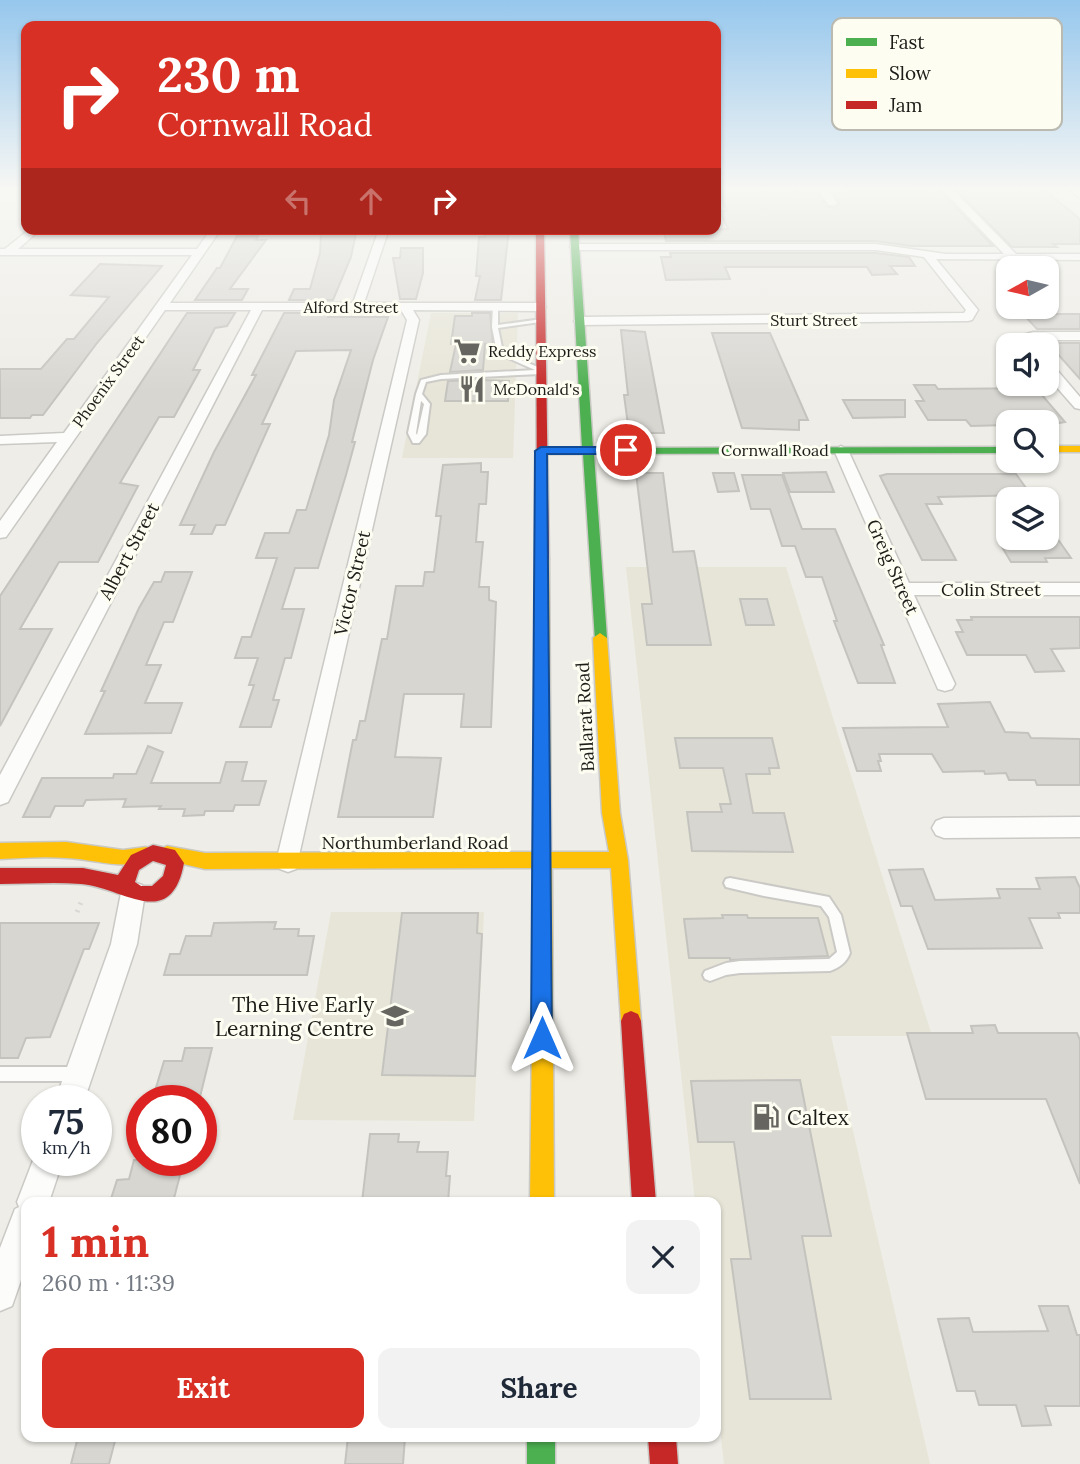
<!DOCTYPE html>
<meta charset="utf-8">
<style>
:root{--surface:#fff;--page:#f2f2f3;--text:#1f2937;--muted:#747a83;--accent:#d93025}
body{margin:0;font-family:Lora,serif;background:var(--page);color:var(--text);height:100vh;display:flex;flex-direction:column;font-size:26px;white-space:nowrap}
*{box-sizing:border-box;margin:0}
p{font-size:23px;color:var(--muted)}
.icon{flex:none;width:38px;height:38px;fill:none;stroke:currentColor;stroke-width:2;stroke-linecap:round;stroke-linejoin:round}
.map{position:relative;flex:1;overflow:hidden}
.details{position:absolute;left:21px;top:1197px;width:700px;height:245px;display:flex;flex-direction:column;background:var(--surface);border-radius:14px;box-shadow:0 2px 5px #0004}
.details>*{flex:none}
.hud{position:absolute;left:21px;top:21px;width:700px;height:214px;border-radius:14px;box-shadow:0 2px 5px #0004;background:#d93025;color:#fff;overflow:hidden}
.needle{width:46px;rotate:262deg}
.buttons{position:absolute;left:996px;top:256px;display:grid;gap:14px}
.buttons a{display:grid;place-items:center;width:63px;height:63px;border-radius:14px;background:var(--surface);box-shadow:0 2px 5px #0004;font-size:35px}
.speed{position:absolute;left:21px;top:1085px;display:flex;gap:14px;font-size:35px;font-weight:700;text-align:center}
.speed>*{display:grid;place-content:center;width:91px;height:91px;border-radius:50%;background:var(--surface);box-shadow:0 2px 5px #0004;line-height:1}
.speed small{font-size:18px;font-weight:400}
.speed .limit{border:10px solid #d22;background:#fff;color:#111}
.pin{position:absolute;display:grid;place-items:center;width:60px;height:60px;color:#fff;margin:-30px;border:4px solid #fff;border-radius:50%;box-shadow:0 2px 7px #0007}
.me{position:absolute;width:77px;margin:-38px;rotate:0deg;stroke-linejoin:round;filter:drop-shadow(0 0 5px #0008)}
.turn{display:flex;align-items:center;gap:24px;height:147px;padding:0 21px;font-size:32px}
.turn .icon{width:91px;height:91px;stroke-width:2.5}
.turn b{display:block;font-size:49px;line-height:60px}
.lanes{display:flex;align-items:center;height:66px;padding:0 21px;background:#0003;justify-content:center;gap:35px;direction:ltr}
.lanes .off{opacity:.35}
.round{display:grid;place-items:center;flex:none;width:74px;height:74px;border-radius:14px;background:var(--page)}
.summary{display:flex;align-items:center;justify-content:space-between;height:119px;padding:0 21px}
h1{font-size:42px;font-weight:700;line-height:52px;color:var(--accent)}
.cta{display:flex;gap:14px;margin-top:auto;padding:14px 21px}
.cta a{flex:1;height:80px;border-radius:14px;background:var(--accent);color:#fff;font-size:28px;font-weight:700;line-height:80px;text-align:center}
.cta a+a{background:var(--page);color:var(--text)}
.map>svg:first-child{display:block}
.built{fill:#e7e5d7}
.building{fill:#d7d6d1;stroke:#c4c3be;stroke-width:2}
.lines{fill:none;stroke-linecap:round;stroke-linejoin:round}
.lane-casing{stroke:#cac9c5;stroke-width:4}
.street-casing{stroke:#cac9c5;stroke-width:3}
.fast-casing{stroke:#cac9c5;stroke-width:3}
.slow-casing{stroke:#cac9c5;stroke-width:3}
.jam-casing{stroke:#cac9c5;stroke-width:3}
.path{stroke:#d9d8d6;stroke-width:5;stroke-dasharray:2 6;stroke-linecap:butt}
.lane{fill:#fcfcfb;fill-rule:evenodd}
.street{fill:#fcfcfb;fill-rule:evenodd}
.fast{fill:#4caf50;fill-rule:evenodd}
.slow{fill:#ffc107;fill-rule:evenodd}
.jam{fill:#c62828;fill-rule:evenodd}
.route{fill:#1a73e8;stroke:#114b97;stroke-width:2}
.labels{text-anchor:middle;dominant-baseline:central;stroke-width:6;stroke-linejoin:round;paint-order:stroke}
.far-street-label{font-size:16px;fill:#1c1c18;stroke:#fefdf1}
.far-poi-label{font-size:16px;fill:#1c1c18;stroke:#fefdf1;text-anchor:start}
.street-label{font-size:18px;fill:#1c1c18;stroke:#fefdf1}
.near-poi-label{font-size:21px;fill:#1c1c18;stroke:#fefdf1;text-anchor:end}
.key{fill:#fefdf1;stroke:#babab0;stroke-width:2}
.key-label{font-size:19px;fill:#1c1c18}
</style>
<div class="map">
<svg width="1080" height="1464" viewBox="0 0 1080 1464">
<rect width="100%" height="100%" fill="#eeede7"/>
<g class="built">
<path d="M431,313H518L513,458H402Z"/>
<path d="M626,567H786L932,1036H831L930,1464H724L716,1393V1202H695Z"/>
<path d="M331,912H484L474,1121L293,1120Z"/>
</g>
<g class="building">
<path d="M965,187L1042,188L1080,219V244H1053L1057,247H1012L956,190H967Z"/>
<path d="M846,189L939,190L993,246H911L876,241H666L664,232L728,229L720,211H727L718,190H797L799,193H818L827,206L835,208L840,203L833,193H847Z"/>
<path d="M333,229H357L351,257L333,300H289L294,289H310L320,253L321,234H331Z"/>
<path d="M485,229H509L501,300H475L480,276H476L479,237H485Z"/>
<path d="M237,236H258L256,240H266L230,289H248L242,300H195L217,268H220Z"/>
<path d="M401,248H423V273L416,299H400L393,258H400Z"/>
<path d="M670,253H876L909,257L915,266H890L897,274L872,275L867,267H725L730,279L666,280L661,257H671Z"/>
<path d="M100,264L162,266L97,343L43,415H32L30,418H0V369H41L67,339H74L109,297L71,295Z"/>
<path d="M187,313H235L227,326L215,328L193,370H200L174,417H159L120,483L138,486L98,562H59L20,629H52L0,726V596Z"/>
<path d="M284,313H329L328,317H388L373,360L352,442H355L346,475L318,568H295L282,609H304L291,658H285L273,700H279L271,727H240L254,685H249L258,658H235L242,637H251L277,558H256L265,533H289L297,510H306L329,435L334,400L351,350L296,351L262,424H270L225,525H216L212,534H191L195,525H180L214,452L256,375H252Z"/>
<path d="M472,313H490L493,344H485L483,370L450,372L456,344H451L455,316H472Z"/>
<path d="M1023,314H1080V329H1037Z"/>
<path d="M621,330L645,332L664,433H635L634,425H628L624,395H628Z"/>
<path d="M712,333H770L808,420H799V430L742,428Z"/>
<path d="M1048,343H1080V379Z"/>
<path d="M482,380L509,381L508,401H445L448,381Z"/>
<path d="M914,385H935L938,389L1036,388L1065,422L1046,425V422H1008V425L971,426L966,420H928L916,401H924Z"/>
<path d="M843,400H905V417L853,418Z"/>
<path d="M481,463V472H488L486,504H479L476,542H483L479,587H489V600L496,602L491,727H461L464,694H404L395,757L441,758L433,817H338L353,740H356L360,721H365L382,639H387L396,586H423L425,572H434L441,516H436L443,465Z"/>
<path d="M826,472L834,492H790L783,473Z"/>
<path d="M636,473H663L673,552L694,551L711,645H647L642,604H652Z"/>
<path d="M713,473H734L739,491L718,492Z"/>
<path d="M887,474H1016L1031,495L938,497L942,504H926L956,560H922L880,476Z"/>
<path d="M742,475H782L802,529H835L884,645H881L895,683H858L834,621H837L822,577H806L795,546H782L770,509H751Z"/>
<path d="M1010,538H1057L1071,558H1045L1047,562H1011L999,542H1012Z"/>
<path d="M165,572H192L173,622H164L146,665H161L145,703H182L171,733L85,734L105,691H101L139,608L154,582H161Z"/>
<path d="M740,599H767L774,625H746Z"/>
<path d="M971,617H1080V648L1051,649L1064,671L1035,672L1026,655H967L956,632H963L957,620H972Z"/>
<path d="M990,702L1005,732L1028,733L1031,738L1080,739V785H1037L1035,780H1009L1006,773L985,774L984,771L943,772L932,754H879L881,761H878L881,771H857L843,728L948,727L938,704Z"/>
<path d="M675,738H772L779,768H769L770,774H746L753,813H784L793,852L692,851L687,812H722L720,804H731L723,768H680Z"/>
<path d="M148,746L163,752L151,783H220L226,762H247L242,781H266L259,805H235L233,811H205L204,815L183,816L185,809H159L161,806L123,807L126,799L86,800L83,806H55L50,817H23L42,778H113L114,774H136Z"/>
<path d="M923,869L935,900L1000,898L997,889H1040L1036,878L1075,877L1080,888V913H1058L1060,918H1029L1042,948L928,949L912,906H901L889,870Z"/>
<path d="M402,913H478L477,933L482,934L475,1076L382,1075Z"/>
<path d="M722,915H747L748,918H818L828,956L730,960V958H689L684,919L723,918Z"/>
<path d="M276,922L274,929H299L298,936H314L307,975H164L170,954H180L186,936H211L214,923Z"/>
<path d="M0,923H99L89,949H84L50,1037L26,1038L18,1058H0Z"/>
<path d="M995,1025L998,1033H1077L1080,1040V1184L1046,1099H926L907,1033H973L971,1026Z"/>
<path d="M185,1048H212L199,1101H152L164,1061H182Z"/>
<path d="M800,1080L831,1236H802L831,1399H750L731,1259H751L734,1142H698L691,1081Z"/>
<path d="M370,1134H399L398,1142H419L417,1152H448L446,1176H450L448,1202H362Z"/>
<path d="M134,1160H184L173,1202H110L117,1180L129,1179Z"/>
<path d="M1039,1306H1068L1077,1335H1080V1406H1045L1051,1425L1022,1426L1016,1405H979L975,1391H957L938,1319L969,1318L973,1332L1048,1331Z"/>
<path d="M78,1437H116L109,1464H71Z"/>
<path d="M348,1437H405L403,1464H345Z"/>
</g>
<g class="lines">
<defs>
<g id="lane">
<path d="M493,306L498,307V325L542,319L543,320L540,322L498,328L503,352L540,368L543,372L540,374L441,379L426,382L422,394L430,404L426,434L419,443H413L408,433L416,394L421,380L441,375L535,370L497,353L492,327ZM421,401L424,404L417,435L416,433Z"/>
<path d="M730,878L829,897L841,915L850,953C846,963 840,967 830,971L740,973L726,975L710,981L705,979L703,975L705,971L726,963L740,961L829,959L837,952L829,917L821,906L764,896L730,888L726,887L724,883L726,879Z"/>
<path d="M0,1067H78L83,1069L85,1074L83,1079L78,1081H0Z"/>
</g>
<g id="street">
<path d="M817,187H826L837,203L835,205H829Z"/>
<path d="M940,187H950L1016,254H1080V260L936,259L978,310L972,320L968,321L580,325L574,321L580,317L964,313L966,310L924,257L876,250H575L570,247L575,244H876L946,254H1004Z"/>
<path d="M1066,187H1076L1080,190V198Z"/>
<path d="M30,229H41L18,249H197L211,229H221L170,303H353L379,229H389L364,303H540L546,307L540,311L413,310L419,320L296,869L288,872L280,869L276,862L407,320L401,310H262L8,802L0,805V775L251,310H165L6,537L0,538V521L57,442L0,444V436L64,433L192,255H0V249H5Z"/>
<path d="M1033,332H1080V340H1034L1035,345H1023V335Z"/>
<path d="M1046,362L1051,363L1080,397V409L1075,408L1046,375Z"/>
<path d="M841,446L848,450L909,583H1080V595H914L955,684L952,689L945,691L938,689L834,450Z"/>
<path d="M1080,817V837L944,838L936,835L932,828L936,821L944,818Z"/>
<path d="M133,882L142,885L145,893L137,944L84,1101H55L111,944L121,893L124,885Z"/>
<path d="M37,1150V1160H63L49,1202H26V1266L12,1306L0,1311V1248L15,1209L19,1207L17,1202Z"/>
</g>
<g id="fast">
<path d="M570,229H578L593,448L1008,447V453L594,454L607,638L600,643L595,641L583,454H541L535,451L541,448H582Z"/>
<rect x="527" y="1437" width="28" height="27"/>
</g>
<g id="slow">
<rect x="1046" y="446" width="34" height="6"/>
<path d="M543,555L549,559L551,852H609L602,813L593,638L600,633L607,638L620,813L628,860L641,1021L638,1028L631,1031L624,1028L621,1021L611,868H552L554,1202H530L534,868L205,869L161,859L158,854L161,849L167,846L205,853L534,852L537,559Z"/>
<path d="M66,842L123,850L146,847L152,850L155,855L152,860C123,871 95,859 66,858C44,856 22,858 0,859V843Z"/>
</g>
<g id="jam">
<path d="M536,229H544L549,559L543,563L537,559Z"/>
<path d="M153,845L175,850L184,863C171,933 122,887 81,884C54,882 27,884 0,884V868H83L118,875L131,855ZM153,861L166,865L163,876L152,886H141L135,882L139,870Z"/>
<path d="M631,1011L638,1014L641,1021L656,1202H632L621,1021L624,1014Z"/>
<path d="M648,1437H676L678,1464H650Z"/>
</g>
</defs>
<use href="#lane" class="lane-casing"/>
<use href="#street" class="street-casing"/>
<use href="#fast" class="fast-casing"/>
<use href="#slow" class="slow-casing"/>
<use href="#jam" class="jam-casing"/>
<path class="path" d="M77,912L82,900"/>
<use href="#lane" class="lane"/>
<use href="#street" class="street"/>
<use href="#fast" class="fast"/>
<use href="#slow" class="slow"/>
<use href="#jam" class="jam"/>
</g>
<linearGradient id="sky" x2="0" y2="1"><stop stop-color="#96c7ed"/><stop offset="0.48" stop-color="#f7f7f4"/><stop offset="1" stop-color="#f7f7f4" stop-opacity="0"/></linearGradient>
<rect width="1080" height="392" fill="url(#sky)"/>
<path class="route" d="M541,447H626L631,450L626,454H547L552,1038L549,1045L542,1048L535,1045L531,1038L535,451Z"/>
<defs>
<symbol id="supermarket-bare" viewBox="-9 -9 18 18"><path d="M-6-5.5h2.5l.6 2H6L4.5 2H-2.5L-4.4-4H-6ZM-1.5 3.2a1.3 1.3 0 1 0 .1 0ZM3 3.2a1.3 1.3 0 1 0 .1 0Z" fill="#666560" stroke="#fefdf1" stroke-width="2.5" paint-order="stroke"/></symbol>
<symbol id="restaurant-bare" viewBox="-9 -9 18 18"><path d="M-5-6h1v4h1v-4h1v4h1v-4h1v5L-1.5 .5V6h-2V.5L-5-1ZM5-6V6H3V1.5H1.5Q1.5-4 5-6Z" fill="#666560" stroke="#fefdf1" stroke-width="2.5" paint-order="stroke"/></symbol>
<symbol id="school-bare" viewBox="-9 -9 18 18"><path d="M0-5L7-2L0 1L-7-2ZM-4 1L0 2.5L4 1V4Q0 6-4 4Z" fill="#666560" stroke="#fefdf1" stroke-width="2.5" paint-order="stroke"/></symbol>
<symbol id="fuel-bare" viewBox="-9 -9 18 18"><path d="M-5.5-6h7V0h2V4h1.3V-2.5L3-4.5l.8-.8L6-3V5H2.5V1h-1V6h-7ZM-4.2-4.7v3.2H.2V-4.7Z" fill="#666560" stroke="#fefdf1" stroke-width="2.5" paint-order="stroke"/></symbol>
</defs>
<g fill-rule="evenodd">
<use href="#supermarket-bare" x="448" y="332" width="38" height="38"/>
<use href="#restaurant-bare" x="453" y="370" width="38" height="38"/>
<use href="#school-bare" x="376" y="997" width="38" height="38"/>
<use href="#fuel-bare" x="747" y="1098" width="38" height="38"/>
</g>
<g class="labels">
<g class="far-street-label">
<text x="351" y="307">Alford Street</text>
<text x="814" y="320">Sturt Street</text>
<text transform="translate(108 381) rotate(-54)">Phoenix Street</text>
<text x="775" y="450">Cornwall Road</text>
</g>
<g class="far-poi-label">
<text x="488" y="351">Reddy Express</text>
<text x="493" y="389">McDonald's</text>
</g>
<g class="street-label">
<text transform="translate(129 551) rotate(-62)">Albert Street</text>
<text transform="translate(893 567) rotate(66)">Greig Street</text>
<text transform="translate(352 583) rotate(-77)">Victor Street</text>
<text x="991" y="589">Colin Street</text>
<text transform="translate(585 717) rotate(-93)">Ballarat Road</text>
<text x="415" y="842">Northumberland Road</text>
</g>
<g class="near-poi-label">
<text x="374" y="1004">The Hive Early<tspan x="374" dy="24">Learning Centre</tspan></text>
<text x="787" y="1117" text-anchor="start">Caltex</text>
</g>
</g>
<rect x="832" y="18" width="230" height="112" rx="10" class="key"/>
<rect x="846" y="38" width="31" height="8" fill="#4caf50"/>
<rect x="846" y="69" width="31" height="9" fill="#ffc107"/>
<rect x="846" y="101" width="31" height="8" fill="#c62828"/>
<g class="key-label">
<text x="889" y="49">Fast</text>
<text x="889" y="80">Slow</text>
<text x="889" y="112">Jam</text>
</g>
</svg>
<div class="buttons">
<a><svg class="needle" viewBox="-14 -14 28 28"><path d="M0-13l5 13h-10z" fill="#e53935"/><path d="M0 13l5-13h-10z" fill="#747a83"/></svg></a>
<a><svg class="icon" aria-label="sound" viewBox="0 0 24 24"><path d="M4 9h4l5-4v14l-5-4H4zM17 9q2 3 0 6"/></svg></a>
<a><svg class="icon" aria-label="search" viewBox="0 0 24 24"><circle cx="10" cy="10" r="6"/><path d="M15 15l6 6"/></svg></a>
<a><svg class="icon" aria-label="layers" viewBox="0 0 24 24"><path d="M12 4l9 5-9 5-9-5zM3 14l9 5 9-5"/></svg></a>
</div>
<div class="speed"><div>75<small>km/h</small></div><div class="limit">80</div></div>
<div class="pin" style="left:626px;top:450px;background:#d93025"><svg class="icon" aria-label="arrive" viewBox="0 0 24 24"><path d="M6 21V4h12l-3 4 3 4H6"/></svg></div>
<svg class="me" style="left:542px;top:1038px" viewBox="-20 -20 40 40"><path d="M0-17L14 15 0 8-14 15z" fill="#1a73e8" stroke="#fff" stroke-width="4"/></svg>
<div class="hud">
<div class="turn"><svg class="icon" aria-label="right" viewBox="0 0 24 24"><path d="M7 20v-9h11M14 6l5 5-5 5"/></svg><div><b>230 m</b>Cornwall Road</div></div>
<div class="lanes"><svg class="icon off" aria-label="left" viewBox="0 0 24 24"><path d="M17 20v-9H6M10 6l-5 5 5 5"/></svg><svg class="icon off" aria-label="ahead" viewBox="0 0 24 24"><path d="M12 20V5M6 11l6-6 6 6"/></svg><svg class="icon" aria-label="right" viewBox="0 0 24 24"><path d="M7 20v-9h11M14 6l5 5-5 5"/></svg></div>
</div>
<section class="details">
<div class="summary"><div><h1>1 min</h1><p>260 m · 11:39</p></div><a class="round"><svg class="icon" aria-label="close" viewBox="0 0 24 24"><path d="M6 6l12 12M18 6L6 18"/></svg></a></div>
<div class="cta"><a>Exit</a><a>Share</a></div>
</section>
</div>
